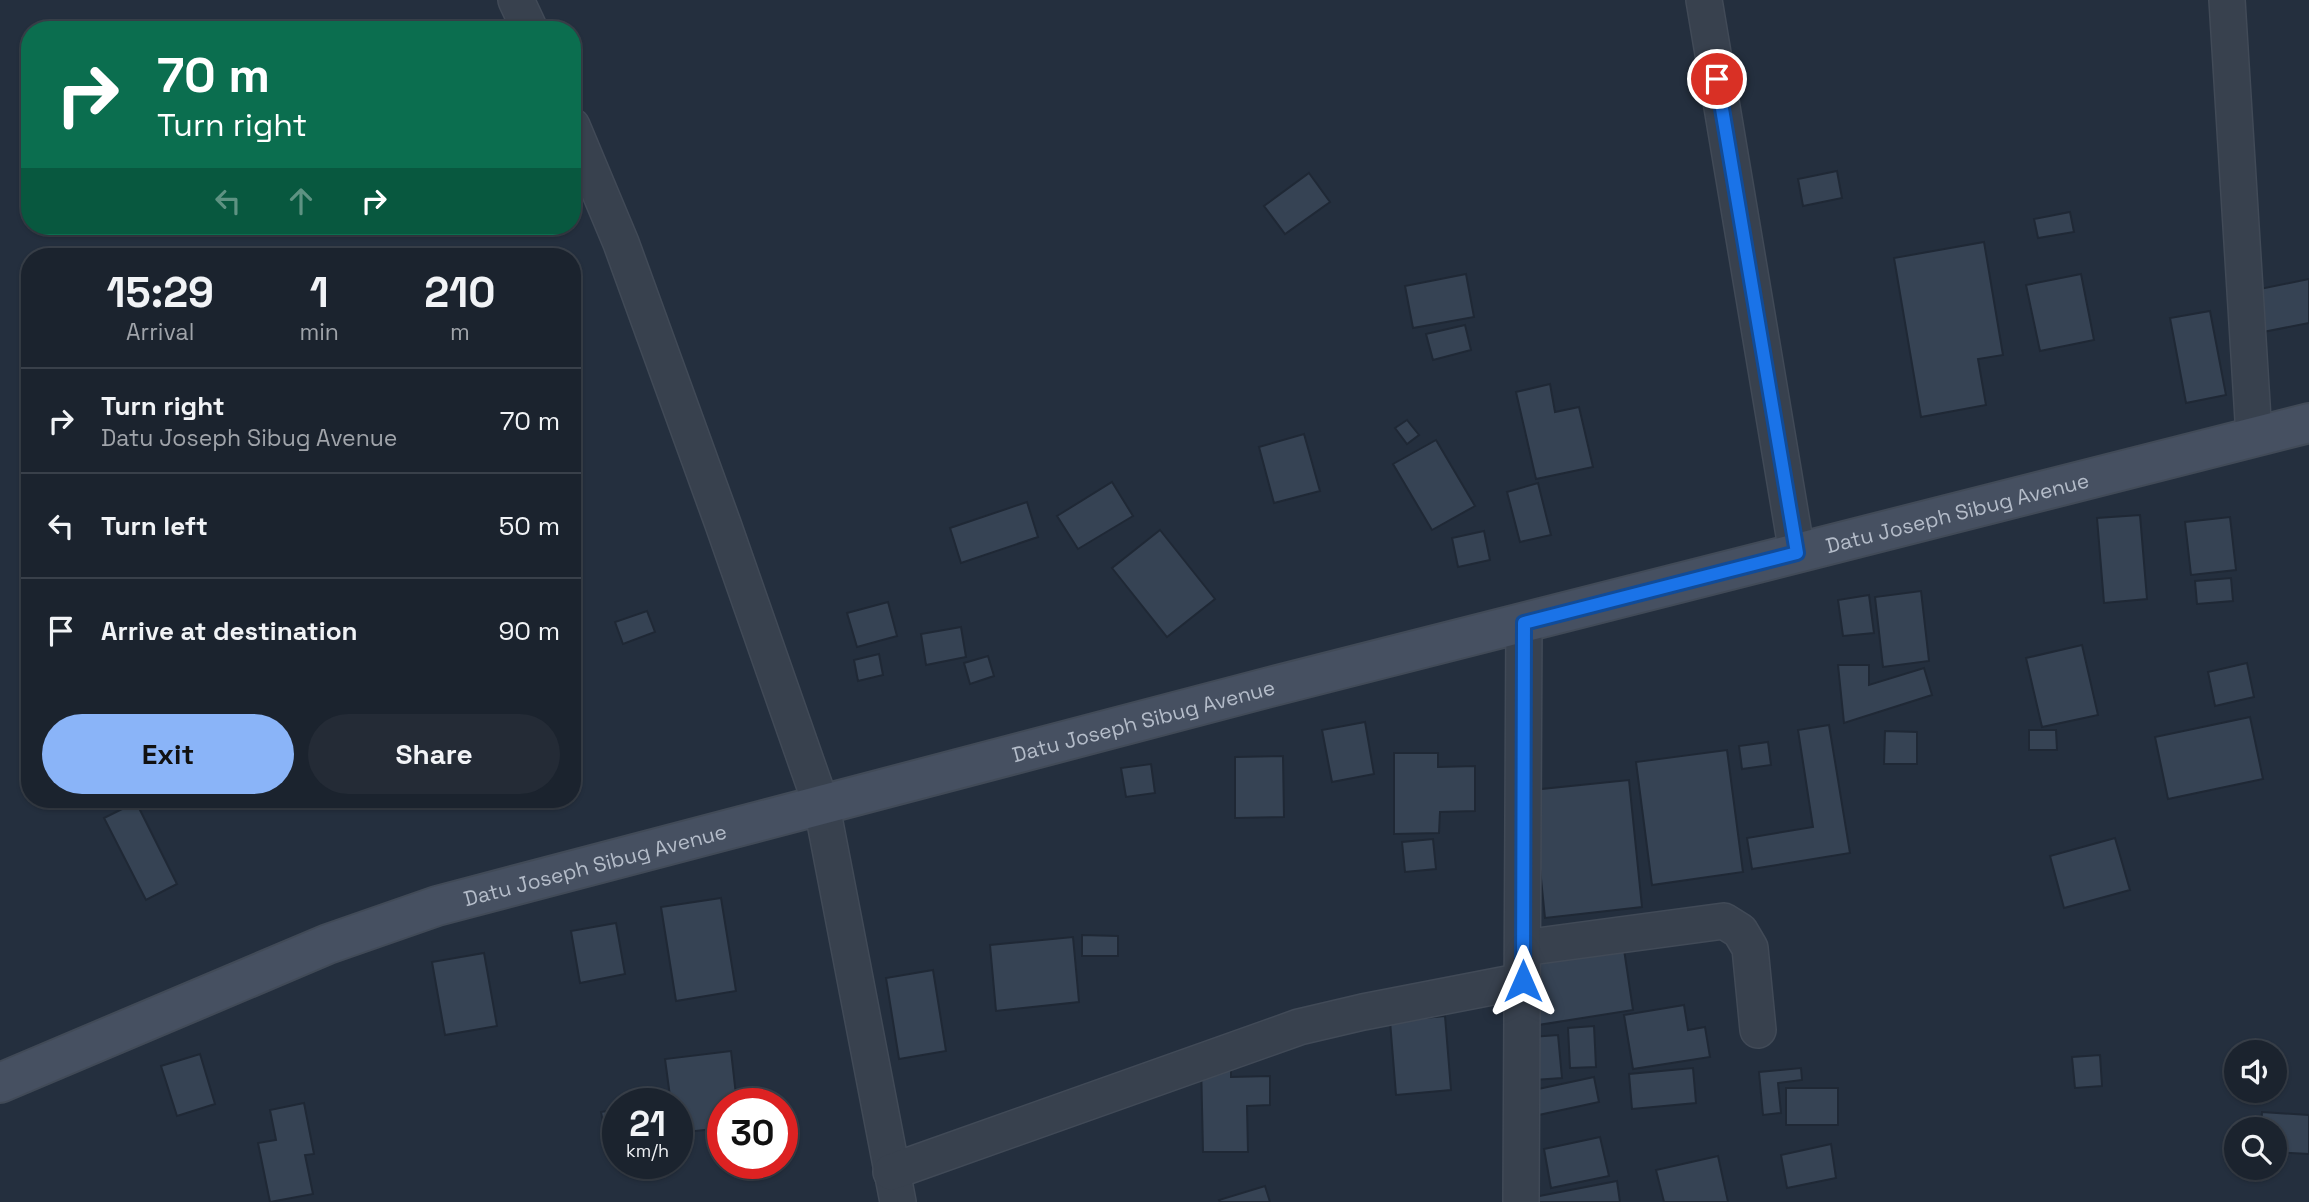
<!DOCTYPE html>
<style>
:root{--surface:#1b232e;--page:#242b36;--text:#f1f3f6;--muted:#a0a4aa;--line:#39404a;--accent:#8ab4f8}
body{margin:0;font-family:"Space Grotesk",sans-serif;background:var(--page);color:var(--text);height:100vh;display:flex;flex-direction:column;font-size:26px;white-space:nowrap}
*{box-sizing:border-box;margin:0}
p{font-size:23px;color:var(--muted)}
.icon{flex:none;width:38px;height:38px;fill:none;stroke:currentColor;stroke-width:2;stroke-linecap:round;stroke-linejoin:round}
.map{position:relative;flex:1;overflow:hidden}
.drawer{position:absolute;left:21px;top:248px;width:560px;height:560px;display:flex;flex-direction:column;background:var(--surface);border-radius:28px;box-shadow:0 2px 5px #0004,0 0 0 2px var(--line)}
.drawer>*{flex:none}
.guide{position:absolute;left:21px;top:21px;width:560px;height:214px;border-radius:28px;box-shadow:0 2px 5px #0004,0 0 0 2px var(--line);background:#0b6e4f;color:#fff;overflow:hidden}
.controls{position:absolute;left:2224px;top:1040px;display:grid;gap:14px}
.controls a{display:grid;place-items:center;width:63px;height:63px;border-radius:50%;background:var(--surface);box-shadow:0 2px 5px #0004,0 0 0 2px var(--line);font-size:35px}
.speed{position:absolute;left:602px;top:1088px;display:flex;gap:14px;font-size:35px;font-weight:700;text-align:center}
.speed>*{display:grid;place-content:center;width:91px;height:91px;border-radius:50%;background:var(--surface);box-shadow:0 2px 5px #0004,0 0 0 2px var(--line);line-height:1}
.speed small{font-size:18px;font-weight:400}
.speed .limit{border:10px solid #d22;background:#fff;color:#111}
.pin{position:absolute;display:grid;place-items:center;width:60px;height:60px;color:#fff;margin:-30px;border:4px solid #fff;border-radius:50%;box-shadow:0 2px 7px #0007}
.me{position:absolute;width:77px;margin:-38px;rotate:0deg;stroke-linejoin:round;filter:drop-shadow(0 0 5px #0008)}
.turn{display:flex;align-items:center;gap:24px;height:147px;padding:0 21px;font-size:32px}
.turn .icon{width:91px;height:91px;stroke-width:2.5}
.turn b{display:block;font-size:49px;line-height:60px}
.lanes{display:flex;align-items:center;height:66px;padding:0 21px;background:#0003;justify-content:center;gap:35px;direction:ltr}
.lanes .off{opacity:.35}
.eta{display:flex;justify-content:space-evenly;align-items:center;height:119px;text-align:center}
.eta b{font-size:42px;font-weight:700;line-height:49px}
.primary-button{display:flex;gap:14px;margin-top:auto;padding:14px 21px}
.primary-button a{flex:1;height:80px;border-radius:42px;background:var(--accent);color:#111;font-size:28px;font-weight:700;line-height:80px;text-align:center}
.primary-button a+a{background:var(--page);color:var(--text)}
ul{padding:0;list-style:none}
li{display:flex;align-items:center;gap:21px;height:105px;padding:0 21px;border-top:2px solid var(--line)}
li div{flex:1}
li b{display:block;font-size:26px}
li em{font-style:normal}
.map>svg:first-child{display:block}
.building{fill:#364354;stroke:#1f2835;stroke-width:2}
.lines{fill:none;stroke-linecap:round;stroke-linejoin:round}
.street-casing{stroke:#414a57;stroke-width:38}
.secondary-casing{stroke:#414a57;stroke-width:42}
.street{stroke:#38414e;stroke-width:35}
.secondary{stroke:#465061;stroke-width:38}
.route-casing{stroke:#114b97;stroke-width:18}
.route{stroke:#1a73e8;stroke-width:12}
.labels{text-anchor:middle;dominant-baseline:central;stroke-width:7;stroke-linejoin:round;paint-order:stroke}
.street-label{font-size:21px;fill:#b4bcc9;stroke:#1d2633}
</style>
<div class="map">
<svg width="2309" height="1202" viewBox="0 0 2309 1202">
<rect width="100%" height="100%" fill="#242f3e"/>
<g class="building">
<path d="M1837,171L1842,198L1803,206L1798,179Z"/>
<path d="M1309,173L1330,202L1285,234L1264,206Z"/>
<path d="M2070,212L2074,232L2038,238L2034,219Z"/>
<path d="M1984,242L2003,355L1978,359L1986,405L1921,417L1894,258Z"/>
<path d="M1466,274L1474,317L1413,328L1405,286Z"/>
<path d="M2081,274L2094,340L2040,351L2026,285Z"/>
<path d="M2309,279V323L2263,332L2255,290Z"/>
<path d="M2210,311L2226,395L2186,403L2170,318Z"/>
<path d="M1465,325L1471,350L1433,360L1426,334Z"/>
<path d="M1550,384L1555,412L1579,407L1593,467L1536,479L1516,392Z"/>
<path d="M1407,420L1419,435L1407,444L1395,428Z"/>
<path d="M1304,434L1320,491L1274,503L1259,447Z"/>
<path d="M1436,440L1475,506L1432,530L1393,464Z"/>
<path d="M1112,482L1133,516L1078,549L1057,516Z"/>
<path d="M1538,483L1551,535L1520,542L1507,492Z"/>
<path d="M1027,502L1038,537L961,563L950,528Z"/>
<path d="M2140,515L2147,599L2104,603L2097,518Z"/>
<path d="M2230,517L2236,570L2191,575L2185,522Z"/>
<path d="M1160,530L1215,599L1167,637L1112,568Z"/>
<path d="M1484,531L1490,560L1458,567L1452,538Z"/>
<path d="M2231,578L2233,601L2197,604L2195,581Z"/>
<path d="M1921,591L1929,661L1883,667L1875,597Z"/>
<path d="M1869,595L1874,633L1843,636L1838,600Z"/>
<path d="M888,602L897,636L857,647L847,613Z"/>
<path d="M647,611L655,632L623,644L615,622Z"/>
<path d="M961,627L966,657L926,665L921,634Z"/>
<path d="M2082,645L2098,715L2042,727L2026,658Z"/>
<path d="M879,654L883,675L858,681L854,660Z"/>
<path d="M988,656L994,676L970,684L964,663Z"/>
<path d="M2247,663L2254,697L2215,706L2208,672Z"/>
<path d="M1838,665H1869V685L1924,668L1932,695L1844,723Z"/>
<path d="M2250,717L2263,779L2168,799L2155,737Z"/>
<path d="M1365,722L1374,774L1332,782L1322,730Z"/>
<path d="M1829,725L1850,853L1752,869L1747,838L1813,827L1798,730Z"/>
<path d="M2029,730H2056L2057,750H2029Z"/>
<path d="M1885,731L1917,732V764H1884Z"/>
<path d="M1768,742L1771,765L1742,769L1739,746Z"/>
<path d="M1727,750L1743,872L1652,885L1636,762Z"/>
<path d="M1394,753H1438V767L1475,766V811L1440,812L1439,833L1394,834Z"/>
<path d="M1283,756L1284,817L1235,818V757Z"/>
<path d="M1151,764L1155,793L1126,797L1121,768Z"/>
<path d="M1629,780L1642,907L1545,918L1532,790Z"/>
<path d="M136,802L177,884L146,900L104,818Z"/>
<path d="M2115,838L2130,890L2064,908L2050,856Z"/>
<path d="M1433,839L1436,869L1405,872L1402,842Z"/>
<path d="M721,898L736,991L676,1001L661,907Z"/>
<path d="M616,923L625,974L580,983L571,931Z"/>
<path d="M1082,935L1118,936V956H1082Z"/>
<path d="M1622,936L1633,1010L1538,1025L1526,951Z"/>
<path d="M1073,937L1079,1002L996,1011L990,945Z"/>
<path d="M484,953L497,1026L445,1035L432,962Z"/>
<path d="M933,970L946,1051L899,1059L886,978Z"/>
<path d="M1684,1005L1688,1030L1705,1027L1710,1057L1633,1069L1624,1015Z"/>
<path d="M1445,1016L1451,1090L1396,1095L1390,1021Z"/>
<path d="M1594,1026L1596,1067L1570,1068L1568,1028Z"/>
<path d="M1558,1035L1562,1078L1534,1080L1531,1037Z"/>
<path d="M731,1051L737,1104H723V1128L677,1133V1104H671L665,1059Z"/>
<path d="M200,1054L215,1104L177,1116L161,1066Z"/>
<path d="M2100,1055L2102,1086L2075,1088L2072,1057Z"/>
<path d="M1231,1061V1077L1270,1076V1105L1247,1106L1248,1152H1203L1201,1062Z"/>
<path d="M1693,1068L1696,1103L1632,1109L1629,1074Z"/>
<path d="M1801,1068L1802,1080L1778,1083L1781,1113L1763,1115L1759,1072Z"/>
<path d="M1594,1077L1599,1102L1534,1116L1529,1091Z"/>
<rect x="1786" y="1088" width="52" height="37"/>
<path d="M304,1103L314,1154L305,1155L313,1194L270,1202L258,1143L276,1140L270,1110Z"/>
<path d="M618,1109V1146L608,1148L601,1112Z"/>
<path d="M2262,1112L2309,1115V1154L2275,1152V1129H2261Z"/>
<path d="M1600,1137L1609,1176L1551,1188L1544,1149Z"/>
<path d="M1831,1144L1836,1178L1787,1188L1781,1155Z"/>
<path d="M1718,1156L1728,1202H1664L1656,1170Z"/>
<path d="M1617,1181L1620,1202H1525L1524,1199Z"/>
<path d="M1265,1186L1270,1202H1220L1219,1200Z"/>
</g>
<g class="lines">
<defs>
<g id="street">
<path d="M516,0L530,30"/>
<path d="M1704,0L1797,553"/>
<path d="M2227,0L2254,436"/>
<path d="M572,126L621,243L723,524L822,807L898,1202"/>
<path d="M1523,948L1724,921L1740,931L1750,948L1758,1030"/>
<path d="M891,1172L1299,1027L1363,1012L1523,981"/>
<path d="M1521,1202L1524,623"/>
</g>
<g id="secondary">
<path id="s1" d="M0,1083L328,944L437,906L1266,688L2309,423"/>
</g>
</defs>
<use href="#street" class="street-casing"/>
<use href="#secondary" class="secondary-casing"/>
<use href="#street" class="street"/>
<use href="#secondary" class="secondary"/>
</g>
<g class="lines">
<defs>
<path id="route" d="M1523,981L1524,623L1797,553L1717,79"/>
</defs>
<use href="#route" class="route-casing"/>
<use href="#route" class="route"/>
</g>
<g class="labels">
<g class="street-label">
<text stroke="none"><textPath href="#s1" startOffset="2042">Datu Joseph Sibug Avenue</textPath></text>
<text stroke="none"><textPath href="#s1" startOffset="1202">Datu Joseph Sibug Avenue</textPath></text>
<text stroke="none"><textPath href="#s1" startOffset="635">Datu Joseph Sibug Avenue</textPath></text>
</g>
</g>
</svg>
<div class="controls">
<a><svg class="icon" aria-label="sound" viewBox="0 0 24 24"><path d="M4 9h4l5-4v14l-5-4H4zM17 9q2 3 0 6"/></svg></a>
<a><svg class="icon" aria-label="search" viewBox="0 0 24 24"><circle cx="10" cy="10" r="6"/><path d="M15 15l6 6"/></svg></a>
</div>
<div class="speed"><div>21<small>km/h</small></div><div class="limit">30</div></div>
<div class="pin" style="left:1717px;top:79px;background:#d93025"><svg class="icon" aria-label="arrive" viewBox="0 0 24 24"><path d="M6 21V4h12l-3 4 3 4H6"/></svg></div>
<svg class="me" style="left:1523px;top:981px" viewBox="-20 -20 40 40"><path d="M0-17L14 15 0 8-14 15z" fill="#1a73e8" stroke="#fff" stroke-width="4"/></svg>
<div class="guide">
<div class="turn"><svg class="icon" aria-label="right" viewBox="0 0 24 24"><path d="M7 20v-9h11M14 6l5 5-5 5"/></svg><div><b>70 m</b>Turn right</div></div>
<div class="lanes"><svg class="icon off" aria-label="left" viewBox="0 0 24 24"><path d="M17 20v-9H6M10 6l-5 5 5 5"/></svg><svg class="icon off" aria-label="ahead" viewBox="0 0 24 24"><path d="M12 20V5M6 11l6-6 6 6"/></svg><svg class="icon" aria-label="right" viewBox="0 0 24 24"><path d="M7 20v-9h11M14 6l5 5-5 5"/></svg></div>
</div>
<section class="drawer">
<div class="eta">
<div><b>15:29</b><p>Arrival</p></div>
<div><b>1</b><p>min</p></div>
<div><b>210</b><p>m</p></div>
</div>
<ul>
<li><svg class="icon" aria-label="right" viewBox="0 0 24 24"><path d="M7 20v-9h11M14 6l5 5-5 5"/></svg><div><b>Turn right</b><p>Datu Joseph Sibug Avenue</p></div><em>70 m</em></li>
<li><svg class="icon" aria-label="left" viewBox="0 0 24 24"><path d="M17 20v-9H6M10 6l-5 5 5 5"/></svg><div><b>Turn left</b></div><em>50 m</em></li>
<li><svg class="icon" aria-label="arrive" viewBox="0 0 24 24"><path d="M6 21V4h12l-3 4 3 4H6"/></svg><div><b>Arrive at destination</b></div><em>90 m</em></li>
</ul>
<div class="primary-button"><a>Exit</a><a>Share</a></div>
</section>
</div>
